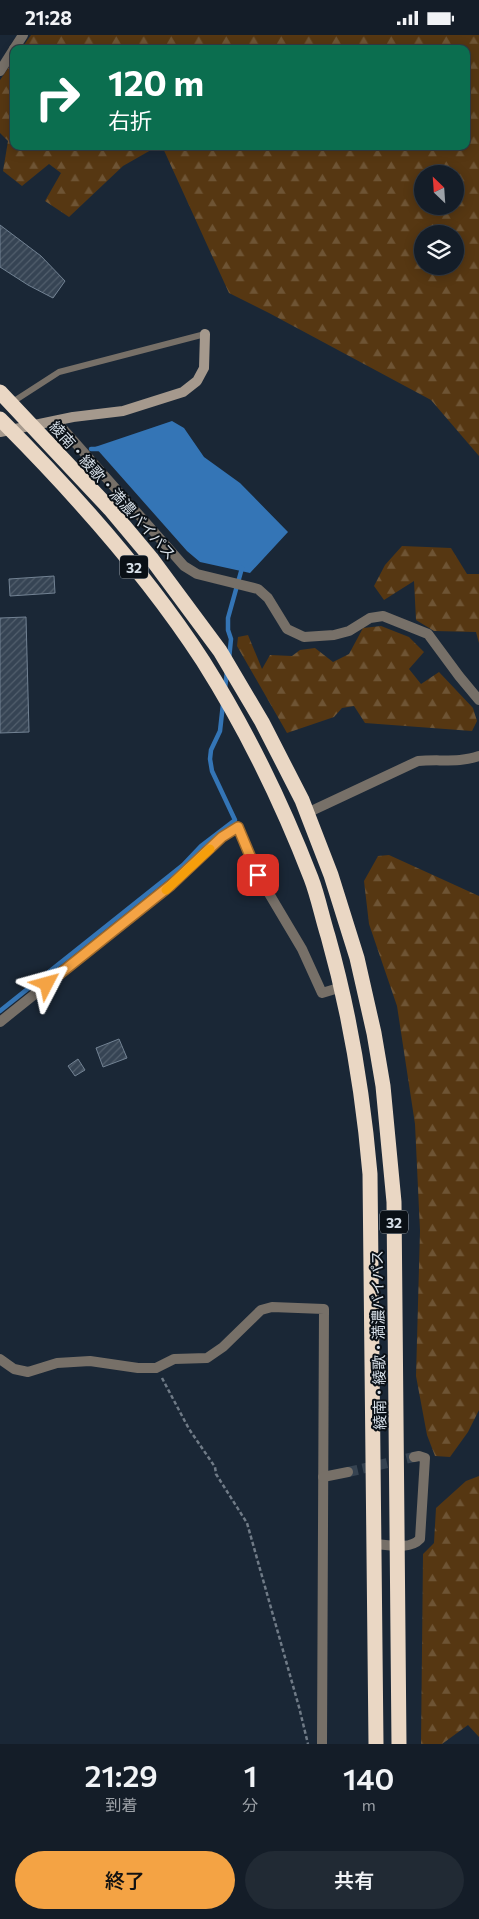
<!DOCTYPE html>
<html lang="ja">
<meta charset="utf-8">
<style>
:root{--surface:#141d28;--page:#212a34;--text:#f1f3f6;--muted:#9da2a8;--line:#333b45;--accent:#f4a344}
body{margin:0;font-family:Commissioner,"Noto Sans JP",sans-serif;background:var(--page);color:var(--text);height:100vh;display:flex;flex-direction:column;font-size:19px;white-space:nowrap}
*{box-sizing:border-box;margin:0}
p{font-size:16px;color:var(--muted)}
.icon{flex:none;width:28px;height:28px;fill:none;stroke:currentColor;stroke-width:2;stroke-linecap:round;stroke-linejoin:round}
.map{position:relative;height:1709px;overflow:hidden}
.side{display:flex;flex-direction:column;background:var(--surface);flex:1}
.side>*{flex:none}
.hud{position:absolute;left:10px;top:10px;width:460px;height:105px;border-radius:10px;box-shadow:0 2px 12px #0003,0 0 0 1px var(--line);background:#0b6e4f;color:#fff;overflow:hidden}
.needle{width:32px;rotate:335deg}
.buttons{position:absolute;left:414px;top:130px;display:grid;gap:10px}
.buttons a{display:grid;place-items:center;width:50px;height:50px;border-radius:50%;background:var(--surface);box-shadow:0 2px 12px #0003,0 0 0 1px var(--line);font-size:25px}
.pin{position:absolute;display:grid;place-items:center;width:42px;height:42px;color:#fff;margin:-21px;border-radius:10px;box-shadow:0 2px 8px #0006}
.me{position:absolute;width:55px;margin:-28px;rotate:51deg;stroke-linejoin:round;filter:drop-shadow(0 0 4px #0008)}
.turn{display:flex;align-items:center;gap:18px;height:105px;padding:0 15px;font-size:22px}
.turn .icon{width:65px;height:65px;stroke-width:2.5}
.turn b{display:block;font-size:35px;line-height:42px}
.eta{display:flex;justify-content:space-evenly;align-items:center;height:85px;text-align:center}
.eta b{font-size:30px;font-weight:600;line-height:35px}
.action{display:flex;gap:10px;margin-top:auto;padding:10px 15px}
.action a{flex:1;height:58px;border-radius:30px;background:var(--accent);color:#111;font-size:20px;font-weight:600;line-height:58px;text-align:center}
.action a+a{background:var(--page);color:var(--text)}
.status{display:flex;justify-content:space-between;align-items:center;height:35px;padding:0 25px;background:var(--surface);direction:ltr}
.status svg{height:14px;fill:currentColor}
.map>svg:first-child{display:block}
.forest{fill:url(#forest-firs);fill-rule:evenodd}
.water{fill:#3475b6}
.lines{fill:none;stroke-linecap:round;stroke-linejoin:round}
.stream{stroke:#3475b6;stroke-width:4.5}
.building{fill:url(#building-hatch);stroke:#728293}
.street-tunnel{stroke:#364351;stroke-width:10;stroke-dasharray:10 5;stroke-linecap:butt}
.path{stroke:#707b87;stroke-width:2.5;stroke-dasharray:4 2.5;stroke-linecap:butt}
.lane{stroke:#777068;stroke-width:6}
.street{stroke:#777068;stroke-width:10}
.secondary{stroke:#a5998d;stroke-width:10}
.highway{stroke:#ead7c4;stroke-width:15}
.route-casing{stroke:#9f6a2c;stroke-width:12}
.route{stroke:#f4a344;stroke-width:9}
.slow{stroke:#f59e0b;stroke-width:9}
.labels{text-anchor:middle;dominant-baseline:central;stroke-width:4;stroke-linejoin:round;paint-order:stroke}
.shield{fill:#0a1016;stroke:#99a1a9;stroke-width:1}
.shield-label{font-size:14px;font-weight:bold;fill:#d6dfe8}
.street-label{font-size:15px;fill:#d6dfe8;stroke:#0a1016}
</style>
<div class="status"><b>21:28</b><svg viewBox="0 0 49 12"><path d="M0 12V9h3v3zM5 12V6h3v6zM10 12V3h3v9zM15 12V0h3v12zM26 1h20v11H26zM47 4h2v5h-2z"/></svg></div>
<div class="map">
<svg width="479" height="1709" viewBox="0 0 479 1709">
<defs>
<pattern id="forest-firs" width="22" height="20" patternUnits="userSpaceOnUse" patternTransform="scale(1.25)"><rect width="22" height="20" fill="#563712"/><path d="M5 1l3.5 6h-7zM16 11l3.5 6h-7z" fill="#6e5434"/></pattern>
<pattern id="building-hatch" width="6" height="6" patternUnits="userSpaceOnUse" patternTransform="scale(1.25)"><rect width="6" height="6" fill="#364454"/><path d="M-1 1l2-2M0 6l6-6M5 7l2-2" fill="none" stroke="#525f6d"/></pattern>
</defs>
<rect width="100%" height="100%" fill="#1a2736"/>
<g class="forest">
<path d="M31,0H479V421L431,365L269,278L229,258L162,111H466V14H21ZM422,139H455V171H422ZM422,199H455V231H422Z"/>
<path d="M14,25V111H158L123,131L69,182L45,166L61,138L49,129L22,151L3,136L8,106L0,98V45Z"/>
<path d="M402,511L451,513L467,539H479V608L476,597L434,596L416,585L414,546L384,565L374,551L385,530Z"/>
<path d="M381,591L409,602L424,617L409,634L421,649L439,637L473,673L477,686L472,696L365,688L354,671L342,673L334,682L287,698L237,611L238,602L248,600L262,634L270,620L292,621L300,615L315,613L333,627L349,619L363,593Z"/>
<path d="M389,820L479,861V1375L468,1397L450,1422L435,1421L427,1400L416,1341L420,1196L415,1089L397,971L369,889L364,846L378,821Z"/>
<path d="M479,1441V1702L468,1690L442,1709H421L423,1519L434,1508L436,1473L466,1446Z"/>
</g>
<path class="water" d="M172,386L184,393L204,422L240,448L288,497L250,538L200,527L187,516L95,412Z"/>
<g class="lines">
<g class="stream">
<path d="M91,414H102"/>
<path d="M229,624L231,604L228,595V583L242,533"/>
<path d="M225,653L227,636"/>
<path d="M0,976L183,830L201,811L235,785L212,736L210,724L211,715L220,696L223,669"/>
</g>
</g>
<g class="building">
<path d="M0,190L41,221L65,246L53,263L28,250L0,232Z"/>
<path d="M54,541L55,558L10,561L9,544Z"/>
<path d="M26,582L29,697L0,698V583Z"/>
<path d="M119,1004L127,1023L103,1032L96,1013Z"/>
<path d="M78,1024L85,1035L75,1041L68,1031Z"/>
</g>
<g class="lines">
<path class="street-tunnel" d="M348,1437L414,1422"/>
<path class="path" d="M162,1343L189,1394L215,1432L216,1439L247,1488L299,1672L308,1709"/>
<path class="lane" d="M11,368L59,337L205,299"/>
<g class="street">
<path d="M14,14L23,0"/>
<path d="M0,36L14,14"/>
<path d="M56,386L184,531L197,539L258,554L268,563L287,594L304,602L334,600L349,596L370,583L383,581L428,599L459,641L479,665"/>
<path d="M307,778L418,726C438,724 460,728 479,721"/>
<path d="M0,987L171,850L222,802L238,792L258,840L302,914L322,958L342,952"/>
<path d="M0,1324L14,1334L28,1337L57,1328L90,1326L138,1333H156L174,1324L207,1323L223,1312L261,1275L272,1272L324,1274L322,1709"/>
<path d="M323,1442L348,1437"/>
<path d="M375,1509C389,1510 410,1515 420,1504L425,1423L419,1421L414,1422"/>
</g>
<path class="secondary" d="M0,397L73,382L123,376L183,357L197,346L204,333L205,299"/>
<g class="highway">
<path d="M0,357L110,474L151,523L220,616L262,687L302,765L331,840L357,923L374,998L383,1051L394,1167L399,1709"/>
<path d="M0,384C74,458 146,538 203,626C246,694 282,768 311,843C318,861 322,882 328,901C350,979 363,1058 370,1139L376,1709"/>
</g>
</g>
<g class="lines">
<defs>
<path id="route" d="M47,949L171,850L222,802L238,792L258,840"/>
</defs>
<use href="#route" class="route-casing"/>
<use href="#route" class="route"/>
<path class="slow" d="M166,855L210,814"/>
</g>
<g class="labels">
<g class="shield">
<rect x="120" y="520.5" width="28" height="23" rx="4"/>
<rect x="380" y="1175.5" width="28" height="23" rx="4"/>
</g>
<g class="shield-label">
<text x="134" y="532">32</text>
<text x="394" y="1187">32</text>
</g>
<g class="street-label">
<text transform="translate(113 455) rotate(48)">綾南・綾歌・満濃バイパス</text>
<text transform="translate(378 1305) rotate(-91)">綾南・綾歌・満濃バイパス</text>
</g>
</g>
</svg>
<div class="buttons">
<a><svg class="needle" viewBox="-14 -14 28 28"><path d="M0-13l5 13h-10z" fill="#e53935"/><path d="M0 13l5-13h-10z" fill="#9da2a8"/></svg></a>
<a><svg class="icon" aria-label="layers" viewBox="0 0 24 24"><path d="M12 4l9 5-9 5-9-5zM3 14l9 5 9-5"/></svg></a>
</div>
<div class="pin" style="left:258px;top:840px;background:#d93025"><svg class="icon" aria-label="arrive" viewBox="0 0 24 24"><path d="M6 21V4h12l-3 4 3 4H6"/></svg></div>
<svg class="me" style="left:47px;top:949px" viewBox="-20 -20 40 40"><path d="M0-17L14 15 0 8-14 15z" fill="#f4a344" stroke="#fff" stroke-width="4"/></svg>
<div class="hud">
<div class="turn"><svg class="icon" aria-label="right" viewBox="0 0 24 24"><path d="M7 20v-9h11M14 6l5 5-5 5"/></svg><div><b>120 m</b>右折</div></div>
</div>
</div>
<section class="side">
<div class="eta">
<div><b>21:29</b><p>到着</p></div>
<div><b>1</b><p>分</p></div>
<div><b>140</b><p>m</p></div>
</div>
<div class="action"><a>終了</a><a>共有</a></div>
</section>
